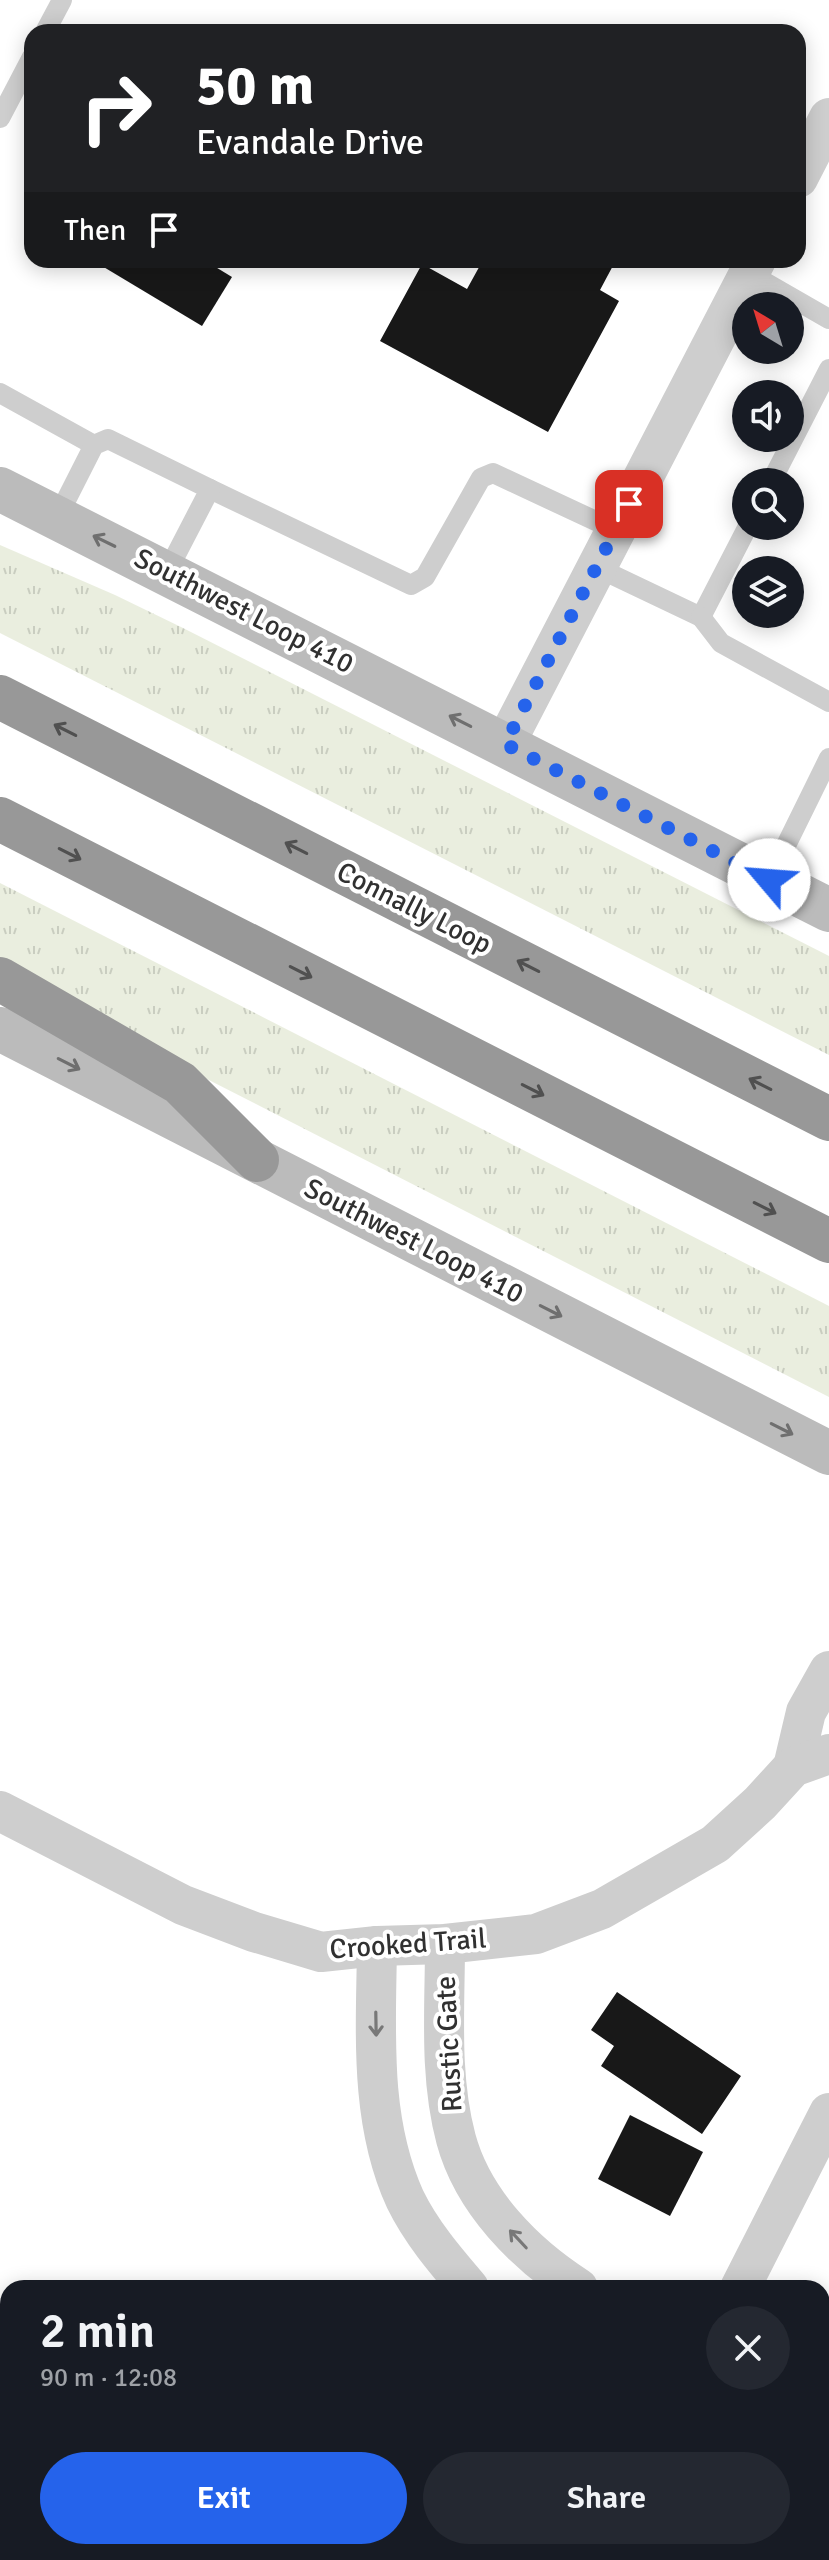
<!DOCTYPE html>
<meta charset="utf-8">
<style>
:root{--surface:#171b24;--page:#242831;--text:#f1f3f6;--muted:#9ea1a6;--accent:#2563eb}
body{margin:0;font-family:Signika,sans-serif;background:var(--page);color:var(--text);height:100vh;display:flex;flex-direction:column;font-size:30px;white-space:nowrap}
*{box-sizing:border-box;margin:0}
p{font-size:26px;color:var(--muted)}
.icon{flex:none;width:44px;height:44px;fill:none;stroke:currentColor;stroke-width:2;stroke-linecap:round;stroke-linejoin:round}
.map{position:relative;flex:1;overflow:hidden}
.panel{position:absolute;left:0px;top:2280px;width:830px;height:280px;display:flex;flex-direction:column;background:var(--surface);border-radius:24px 24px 0 0;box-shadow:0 4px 20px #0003}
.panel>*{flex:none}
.hud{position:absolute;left:24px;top:24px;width:782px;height:244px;border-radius:24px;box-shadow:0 4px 20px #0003;background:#202124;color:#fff;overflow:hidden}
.needle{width:52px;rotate:322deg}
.buttons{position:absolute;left:732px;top:292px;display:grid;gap:16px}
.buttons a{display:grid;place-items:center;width:72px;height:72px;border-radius:50%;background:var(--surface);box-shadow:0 4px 20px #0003;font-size:40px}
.pin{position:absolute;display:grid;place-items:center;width:68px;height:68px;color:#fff;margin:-34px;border-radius:16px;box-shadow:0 4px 12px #0006}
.me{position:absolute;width:88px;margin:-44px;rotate:297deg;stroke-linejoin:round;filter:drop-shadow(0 0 6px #0008)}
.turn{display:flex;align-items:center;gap:28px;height:168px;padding:0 40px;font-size:36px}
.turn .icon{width:104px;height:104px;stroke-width:2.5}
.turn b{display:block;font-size:56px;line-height:68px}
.then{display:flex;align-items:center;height:76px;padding:0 40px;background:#0003;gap:16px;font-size:30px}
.round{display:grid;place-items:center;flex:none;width:84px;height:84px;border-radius:42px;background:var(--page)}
.summary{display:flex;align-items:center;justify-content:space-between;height:136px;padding:0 40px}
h1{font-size:48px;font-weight:600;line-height:60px}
.cta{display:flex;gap:16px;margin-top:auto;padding:16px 40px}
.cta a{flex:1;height:92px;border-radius:48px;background:var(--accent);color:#fff;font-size:32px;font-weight:600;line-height:92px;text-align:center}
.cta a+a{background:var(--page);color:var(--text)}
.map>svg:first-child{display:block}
.grass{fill:url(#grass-tufts)}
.building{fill:#181818}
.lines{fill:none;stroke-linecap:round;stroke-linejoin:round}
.service{stroke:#cecece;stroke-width:20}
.minor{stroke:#cecece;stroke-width:40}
.secondary{stroke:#bbb;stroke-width:44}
.motorway{stroke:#989898;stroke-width:44}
.oneway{stroke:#6f6f6f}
.oneway2{stroke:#505050}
.oneway3{stroke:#787878}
.route{stroke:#2563eb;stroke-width:14;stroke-dasharray:0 25.2}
.labels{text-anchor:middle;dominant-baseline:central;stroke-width:8;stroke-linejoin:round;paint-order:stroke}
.street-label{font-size:28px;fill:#313131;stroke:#fff}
</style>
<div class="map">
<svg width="829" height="2560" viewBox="0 0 829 2560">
<defs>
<pattern id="grass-tufts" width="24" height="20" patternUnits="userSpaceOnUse" patternTransform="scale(2)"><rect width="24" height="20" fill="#eaeedf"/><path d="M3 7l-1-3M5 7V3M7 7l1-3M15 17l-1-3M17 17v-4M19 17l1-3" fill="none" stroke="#c9cdc0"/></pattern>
</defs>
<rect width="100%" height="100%" fill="#fff"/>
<g class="grass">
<path d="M0,545L115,595L181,627L829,956V1055L0,633Z"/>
<path d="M0,883L829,1306V1397L201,1076L0,964Z"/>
</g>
<g class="building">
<path d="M92,260H204L232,277L202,326Z"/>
<path d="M483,260H616L600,290L619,301L548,432L380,341L422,264L467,289Z"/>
<path d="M617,1992L741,2076L702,2134L601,2066L614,2046L591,2030Z"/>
<path d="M630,2115L703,2152L670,2216L598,2179Z"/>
<path d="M403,2552H500L495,2560H398Z"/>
</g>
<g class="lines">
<g class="service">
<path d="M45,32L62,0"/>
<path d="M0,118L32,57"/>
<path d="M749,273L829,319"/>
<path d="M0,393L94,445"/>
<path d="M771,482L829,369"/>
<path d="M210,489L411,585L425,577L481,478L493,473L615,530"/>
<path d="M57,518L94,445L108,439L210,489L167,572"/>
<path d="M596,567L701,617L748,526"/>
<path d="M701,617L721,643L829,702"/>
<path d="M769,880L829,758"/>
</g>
<g class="minor">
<path d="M798,178L829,118"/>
<path d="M505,744L756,260"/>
<path d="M793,1767L806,1712L829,1671"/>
<path d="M0,1811L183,1905L254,1932L321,1952L377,1946L445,1944L536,1934L602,1909L715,1844L760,1803L793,1767L829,1754"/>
<path d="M445,1944C445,2008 439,2076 456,2139C473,2202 525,2254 578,2288"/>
<path d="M377,1946C376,2030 369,2120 405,2199C421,2232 445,2260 469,2288"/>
<path d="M740,2288L829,2113"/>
<path d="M0,2558L8,2542"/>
<path d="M602,2560L606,2552"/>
</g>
<g class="secondary">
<path d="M0,489L829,910"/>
<path d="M0,1029L829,1453"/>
</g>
<g class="motorway">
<path d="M0,697L829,1119"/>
<path d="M0,819L829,1241"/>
<path d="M0,979L180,1083L257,1160"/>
</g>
</g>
<defs><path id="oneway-shaft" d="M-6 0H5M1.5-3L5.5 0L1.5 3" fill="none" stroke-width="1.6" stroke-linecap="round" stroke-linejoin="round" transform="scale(2)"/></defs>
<g class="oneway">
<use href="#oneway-shaft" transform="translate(104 541) rotate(-154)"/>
<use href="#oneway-shaft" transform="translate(460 721) rotate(-153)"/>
<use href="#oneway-shaft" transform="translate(69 1064) rotate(27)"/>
<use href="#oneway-shaft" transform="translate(551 1311) rotate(27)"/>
<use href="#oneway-shaft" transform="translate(782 1429) rotate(27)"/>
</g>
<g class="oneway2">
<use href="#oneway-shaft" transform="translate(65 730) rotate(-153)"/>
<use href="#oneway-shaft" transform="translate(296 848) rotate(-153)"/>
<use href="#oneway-shaft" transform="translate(70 854) rotate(27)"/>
<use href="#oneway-shaft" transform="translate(528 966) rotate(-153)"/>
<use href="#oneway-shaft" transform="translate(301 972) rotate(27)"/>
<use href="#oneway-shaft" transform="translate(760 1084) rotate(-153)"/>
<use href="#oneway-shaft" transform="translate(533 1090) rotate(27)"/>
<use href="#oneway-shaft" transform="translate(765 1208) rotate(27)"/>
</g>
<g class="oneway3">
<use href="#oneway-shaft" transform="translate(376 2024) rotate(89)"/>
<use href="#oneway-shaft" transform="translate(518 2239) rotate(-133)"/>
</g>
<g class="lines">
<path class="route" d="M629,504L505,744L769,880"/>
</g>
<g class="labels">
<g class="street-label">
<text transform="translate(244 611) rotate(27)">Southwest Loop 410</text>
<text transform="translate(414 908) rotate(27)">Connally Loop</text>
<text transform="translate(414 1241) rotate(27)">Southwest Loop 410</text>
<text transform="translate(408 1944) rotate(-4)">Crooked Trail</text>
<text transform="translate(449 2044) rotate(-93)">Rustic Gate</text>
</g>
</g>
</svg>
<div class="buttons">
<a><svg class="needle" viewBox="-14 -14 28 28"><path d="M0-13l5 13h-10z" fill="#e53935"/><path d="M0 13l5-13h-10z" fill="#9ea1a6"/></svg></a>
<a><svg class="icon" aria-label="sound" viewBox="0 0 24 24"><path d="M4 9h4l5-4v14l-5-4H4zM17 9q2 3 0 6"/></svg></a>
<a><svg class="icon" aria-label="search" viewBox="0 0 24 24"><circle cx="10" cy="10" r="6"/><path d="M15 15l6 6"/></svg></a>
<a><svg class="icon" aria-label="layers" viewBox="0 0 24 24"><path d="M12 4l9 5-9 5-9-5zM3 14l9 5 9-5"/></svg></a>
</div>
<div class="pin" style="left:629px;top:504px;background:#d93025"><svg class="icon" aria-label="arrive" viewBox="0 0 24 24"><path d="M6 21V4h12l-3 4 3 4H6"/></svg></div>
<svg class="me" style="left:769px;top:880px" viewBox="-20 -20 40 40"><circle r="19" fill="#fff"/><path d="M0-13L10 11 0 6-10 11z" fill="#2563eb"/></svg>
<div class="hud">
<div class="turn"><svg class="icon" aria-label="right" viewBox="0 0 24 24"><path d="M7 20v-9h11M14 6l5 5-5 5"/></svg><div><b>50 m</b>Evandale Drive</div></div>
<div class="then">Then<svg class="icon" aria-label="arrive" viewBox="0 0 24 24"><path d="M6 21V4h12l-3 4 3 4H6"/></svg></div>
</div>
<section class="panel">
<div class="summary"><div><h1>2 min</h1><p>90 m · 12:08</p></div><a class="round"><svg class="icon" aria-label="close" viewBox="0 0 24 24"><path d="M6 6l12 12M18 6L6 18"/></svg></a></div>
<div class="cta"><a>Exit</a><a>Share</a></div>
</section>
</div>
